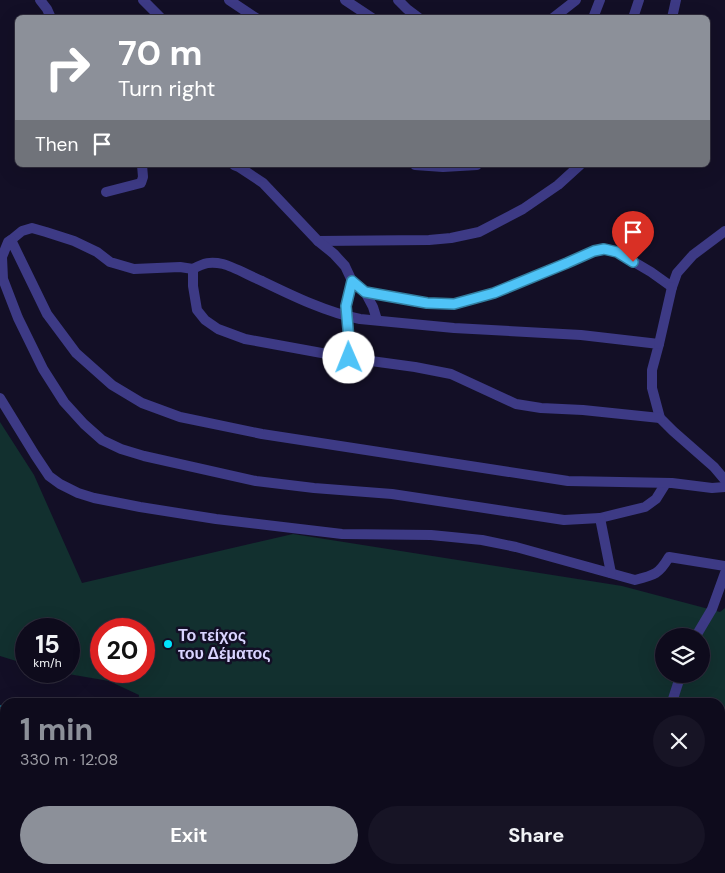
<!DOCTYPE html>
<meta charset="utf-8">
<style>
:root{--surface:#0e0b1c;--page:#171425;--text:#f1f3f6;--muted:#9b9ba3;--line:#2e2b3b;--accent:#8c9099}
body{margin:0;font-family:"DM Sans",sans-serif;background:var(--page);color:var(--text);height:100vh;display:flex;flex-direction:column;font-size:19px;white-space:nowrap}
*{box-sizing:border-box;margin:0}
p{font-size:16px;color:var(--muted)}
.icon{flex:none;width:28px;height:28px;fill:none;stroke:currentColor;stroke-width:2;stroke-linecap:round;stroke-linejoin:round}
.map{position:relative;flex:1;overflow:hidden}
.details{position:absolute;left:0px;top:698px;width:725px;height:176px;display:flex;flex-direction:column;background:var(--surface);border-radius:15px 15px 0 0;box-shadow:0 5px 20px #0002,0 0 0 1px var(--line)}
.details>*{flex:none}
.guide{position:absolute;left:15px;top:15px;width:695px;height:152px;border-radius:8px;box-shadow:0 5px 20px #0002,0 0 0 1px var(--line);background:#8c9099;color:#fff;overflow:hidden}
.fabs{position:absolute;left:655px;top:628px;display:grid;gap:10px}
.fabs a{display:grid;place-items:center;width:55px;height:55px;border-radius:50%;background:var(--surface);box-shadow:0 5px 20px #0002,0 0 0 1px var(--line);font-size:25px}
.speed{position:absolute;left:15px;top:618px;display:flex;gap:10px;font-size:25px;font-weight:700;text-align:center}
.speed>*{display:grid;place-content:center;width:65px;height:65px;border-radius:50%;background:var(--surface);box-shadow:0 5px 20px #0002,0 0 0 1px var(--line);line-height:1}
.speed small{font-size:12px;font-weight:400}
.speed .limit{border:8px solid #d22;background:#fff;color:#111}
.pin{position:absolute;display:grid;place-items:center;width:42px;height:42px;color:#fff;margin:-51px -21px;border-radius:50% 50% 50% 0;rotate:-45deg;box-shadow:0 0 5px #0007}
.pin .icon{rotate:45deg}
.me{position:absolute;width:55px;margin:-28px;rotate:359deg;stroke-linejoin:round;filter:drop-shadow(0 0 4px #0008)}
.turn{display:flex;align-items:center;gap:18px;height:105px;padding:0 20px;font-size:22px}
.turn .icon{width:65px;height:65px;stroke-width:2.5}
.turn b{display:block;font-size:35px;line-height:42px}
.then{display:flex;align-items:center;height:48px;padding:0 20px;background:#0003;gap:10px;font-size:19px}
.round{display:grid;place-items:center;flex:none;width:52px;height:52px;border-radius:26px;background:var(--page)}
.summary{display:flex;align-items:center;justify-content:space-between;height:85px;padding:0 20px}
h1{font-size:30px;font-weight:700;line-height:38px;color:var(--accent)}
.button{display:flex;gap:10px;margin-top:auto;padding:10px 20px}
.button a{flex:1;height:58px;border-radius:30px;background:var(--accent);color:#fff;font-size:20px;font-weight:700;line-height:58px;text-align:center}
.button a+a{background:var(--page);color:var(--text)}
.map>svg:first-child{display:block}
.green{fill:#12302f;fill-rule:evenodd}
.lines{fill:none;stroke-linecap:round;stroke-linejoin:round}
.minor{stroke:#3d3a85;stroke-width:10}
.rail-casing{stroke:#00e5ff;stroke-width:4.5}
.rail{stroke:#130f26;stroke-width:2.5;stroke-dasharray:8;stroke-linecap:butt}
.route-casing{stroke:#337fa1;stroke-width:12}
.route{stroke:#4fc3f7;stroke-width:9}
.poi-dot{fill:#00e5ff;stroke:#130f26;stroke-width:2}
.labels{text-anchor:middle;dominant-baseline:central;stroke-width:5;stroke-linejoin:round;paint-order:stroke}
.poi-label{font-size:16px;font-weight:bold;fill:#d9d4ff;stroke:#130f26;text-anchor:start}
</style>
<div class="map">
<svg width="725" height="873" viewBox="0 0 725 873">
<rect width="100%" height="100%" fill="#130f26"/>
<path class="green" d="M0,422L34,475L82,583L293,534L622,586L720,612L725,608V873H54L55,869H720V702H138L139,695L109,681L51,671H69V629H26V664L0,656ZM101,629H144V671H101ZM664,636H701V674H664Z"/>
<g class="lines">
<g class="minor">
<path d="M40,0L47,9L51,18"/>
<path d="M143,0L161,18"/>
<path d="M229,0L256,18"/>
<path d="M345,0L372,18"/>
<path d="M398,0L407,9L419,18"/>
<path d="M553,18L576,0"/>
<path d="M593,18L600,0"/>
<path d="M633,18L639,0"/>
<path d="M672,18L676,0"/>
<path d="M234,165L239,167L263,183L318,241L429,240L451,238L479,232L523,209L558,185L580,165"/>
<path d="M415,165L443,167L477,165"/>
<path d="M106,192L141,183L143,177L142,165"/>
<path d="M11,240L22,231L32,228L46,232L74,241L97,252L110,262L134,269L180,267L193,269"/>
<path d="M318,241L334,254L345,266L352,281L346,306L349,340V358L245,339L218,329L205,320L197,310L193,286V269C204,263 210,261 223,264C232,266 252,277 262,281C293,296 326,312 360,319L454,328L581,335L659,344L652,370V388L660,418L673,431L714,467L725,480"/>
<path d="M352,281L365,292L373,307L377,320"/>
<path d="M365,292L427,303L454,304L494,293L567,263L594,251L604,249L617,252L651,272L672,287L677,273L693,255L725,231"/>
<path d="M659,344L672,287"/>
<path d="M349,358L415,367L451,374L516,404L541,408L583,410L660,418"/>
<path d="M0,398L35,455L49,476L60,484L78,493L94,498L140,507L216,519L342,534L431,535L482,540L516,547L635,580C655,575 659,574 669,557L725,566"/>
<path d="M600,518L645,507L656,499L666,483"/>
<path d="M611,573L600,518L564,520L392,494L314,488L256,481L144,456L121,449L102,440L84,424L64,402L43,369L18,318L3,279L2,257L8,242L11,240L47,314L76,353L112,385L142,403L180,417L262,434L568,481L672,483L712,488L725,487"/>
<path d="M696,636L712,609L725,573"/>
<path d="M672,702L681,674"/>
<path d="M0,810L5,811"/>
<path d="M0,825L5,829"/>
<path d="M0,846L5,840"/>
<path d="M88,869L90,873"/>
<path d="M652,869L654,873"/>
</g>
<defs>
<path id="rail" d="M0,708L5,707"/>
</defs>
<use href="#rail" class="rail-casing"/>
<use href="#rail" class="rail"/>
</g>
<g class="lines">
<defs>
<path id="route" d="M349,358V340L346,306L352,281L365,292L427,303L454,304L494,293L567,263L594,251L604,249L617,252L633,262"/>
</defs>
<use href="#route" class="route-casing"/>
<use href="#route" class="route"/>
</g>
<circle class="poi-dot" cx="168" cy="644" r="5"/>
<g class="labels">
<g class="poi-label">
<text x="178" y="635">Το τείχος<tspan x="178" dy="18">του Δέματος</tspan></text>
</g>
</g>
</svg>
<div class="fabs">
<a><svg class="icon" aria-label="layers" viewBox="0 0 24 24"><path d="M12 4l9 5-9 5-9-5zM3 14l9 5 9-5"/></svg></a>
</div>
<div class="speed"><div>15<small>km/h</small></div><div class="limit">20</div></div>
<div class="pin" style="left:633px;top:262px;background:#d93025"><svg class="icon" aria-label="arrive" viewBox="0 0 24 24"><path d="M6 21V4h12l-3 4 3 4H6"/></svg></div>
<svg class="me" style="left:349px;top:358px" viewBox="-20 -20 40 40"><circle r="19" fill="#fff"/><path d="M0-13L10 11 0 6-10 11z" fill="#4fc3f7"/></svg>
<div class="guide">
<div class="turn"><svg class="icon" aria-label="right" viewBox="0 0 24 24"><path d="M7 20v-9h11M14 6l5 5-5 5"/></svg><div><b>70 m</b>Turn right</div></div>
<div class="then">Then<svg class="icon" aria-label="arrive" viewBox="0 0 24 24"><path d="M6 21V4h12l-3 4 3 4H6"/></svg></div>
</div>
<section class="details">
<div class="summary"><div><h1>1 min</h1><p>330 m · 12:08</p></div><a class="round"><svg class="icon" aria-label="close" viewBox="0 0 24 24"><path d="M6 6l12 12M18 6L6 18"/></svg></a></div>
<div class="button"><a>Exit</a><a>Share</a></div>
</section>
</div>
